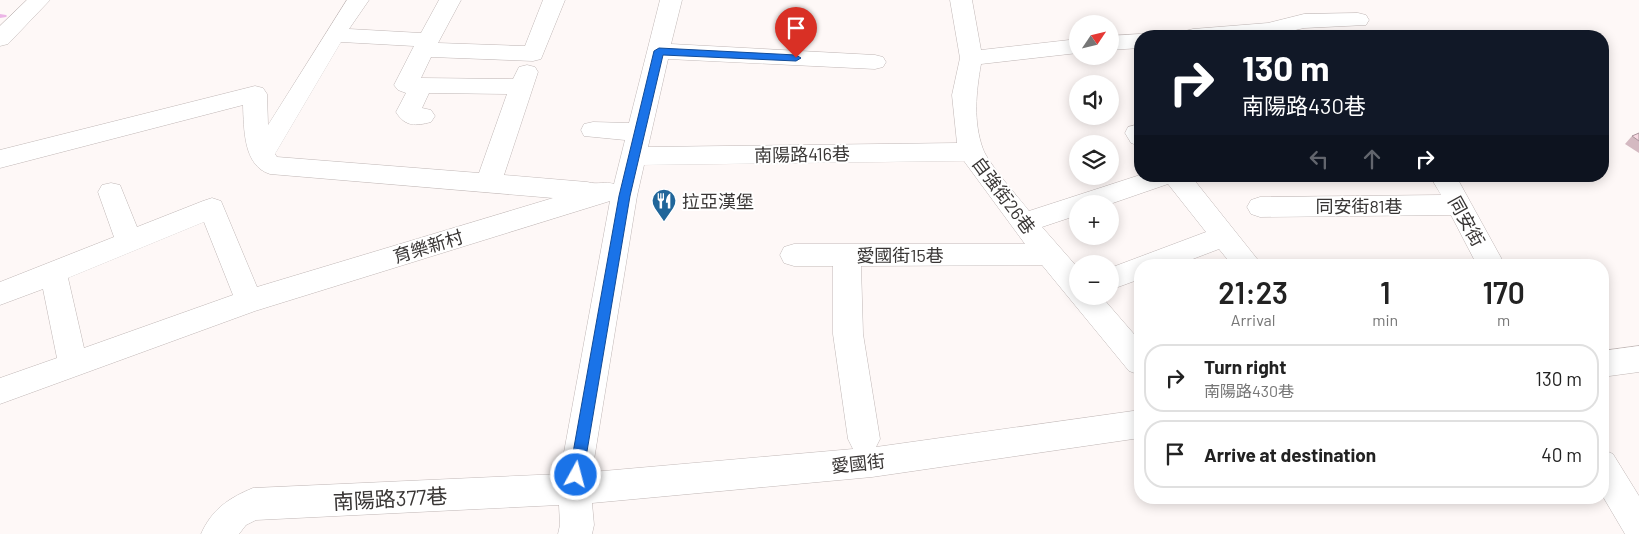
<!DOCTYPE html>
<meta charset="utf-8">
<style>
:root{--surface:#fff;--page:#f6f6f6;--text:#222;--muted:#767676;--line:#e0e0e0}
body{margin:0;font-family:Barlow,"Noto Sans TC",sans-serif;background:var(--page);color:var(--text);height:100vh;display:flex;flex-direction:column;font-size:19px;white-space:nowrap}
*{box-sizing:border-box;margin:0}
p{font-size:16px;color:var(--muted)}
.icon{flex:none;width:28px;height:28px;fill:none;stroke:currentColor;stroke-width:2;stroke-linecap:round;stroke-linejoin:round}
.map{position:relative;flex:1;overflow:hidden}
.sheet{position:absolute;left:1134px;top:259px;width:475px;height:245px;display:flex;flex-direction:column;background:var(--surface);border-radius:20px;box-shadow:0 2px 12px #0003}
.sheet>*{flex:none}
.top-card{position:absolute;left:1134px;top:30px;width:475px;height:152px;border-radius:20px;box-shadow:0 2px 12px #0003;background:#111827;color:#fff;overflow:hidden}
.needle{width:32px;rotate:55deg}
.tools{position:absolute;left:1069px;top:15px;display:grid;gap:10px}
.tools a{display:grid;place-items:center;width:50px;height:50px;border-radius:50%;background:var(--surface);box-shadow:0 2px 12px #0003;font-size:25px}
.pin{position:absolute;display:grid;place-items:center;width:42px;height:42px;color:#fff;margin:-51px -21px;border-radius:50% 50% 50% 0;rotate:-45deg;box-shadow:0 0 5px #0007}
.pin .icon{rotate:45deg}
.me{position:absolute;width:55px;margin:-28px;rotate:7deg;stroke-linejoin:round;filter:drop-shadow(0 0 4px #0008)}
.turn{display:flex;align-items:center;gap:18px;height:105px;padding:0 25px;font-size:22px}
.turn .icon{width:65px;height:65px;stroke-width:2.5}
.turn b{display:block;font-size:35px;line-height:42px}
.lanes{display:flex;align-items:center;height:48px;padding:0 25px;background:#0003;justify-content:center;gap:25px;direction:ltr}
.lanes .off{opacity:.35}
.eta{display:flex;justify-content:space-evenly;align-items:center;height:85px;text-align:center}
.eta b{font-size:30px;font-weight:600;line-height:35px}
ul{padding:0;list-style:none}
li{display:flex;align-items:center;gap:15px;height:68px;margin:0 10px 8px;padding:0 15px;border:2px solid var(--line);border-radius:20px}
li div{flex:1}
li b{display:block;font-size:19px}
li em{font-style:normal}
.map>svg:first-child{display:block}
.lines{fill:none;stroke-linecap:round;stroke-linejoin:round}
.stream{fill:#ecb5e6;fill-rule:evenodd}
.minor-casing{stroke:#c0b7b6;stroke-width:1}
.minor{fill:#fff;fill-rule:evenodd}
.wall{fill:#d4b9c1}
.building{fill:#f6d7e0;stroke:#ac969d}
.route{fill:#1a73e8;stroke:#114b97}
.labels{text-anchor:middle;dominant-baseline:central;stroke-width:4;stroke-linejoin:round;paint-order:stroke}
.street-label{font-size:18px;fill:#393635;stroke:#fff}
.poi-label{font-size:18px;fill:#393635;stroke:#fff;text-anchor:start}
.near-street-label{font-size:21px;fill:#393635;stroke:#fff}
</style>
<div class="map">
<svg width="1639" height="534" viewBox="0 0 1639 534">
<rect width="100%" height="100%" fill="#fef8f7"/>
<g class="lines">
<path class="stream" d="M0,14L6,15L7,16L6,17L0,18Z"/>
<defs>
<g id="minor">
<path d="M27,0H50L8,44L0,46V26Z"/>
<path d="M347,0H369L349,29L421,33L439,0H461L438,43L525,46L543,0H565L541,59L533,61L431,57L421,78L513,79L519,67L527,65L535,67L538,72L504,175L587,182C599,185 604,181 614,184L625,140L584,136L581,130L584,124L593,122L629,123L660,0H682L671,44L875,55L883,57L886,62L883,67L875,69L668,59L648,147L957,143L952,95L960,58L950,0H972L981,50L1078,39V53L981,64C976,92 973,122 983,149C988,163 1018,197 1029,211L1140,175L1191,176L1262,265H1232L1219,249L1177,265H1140V279L1110,290V268L1206,232L1168,184L1110,204H1078V215L1042,227L1078,268V296H1101L1140,341V375L1129,371L1042,265L861,266L863,334L880,439L876,447L1140,410V438L872,477L592,503L594,525L592,534H558L560,525L559,505L256,520L246,525L239,534H201C212,509 229,498 253,488L560,474L610,201L255,311L0,404V378L57,358L43,289L0,305V282L114,237L98,192L102,185L111,183L120,185L137,227L203,201L212,198L221,201L257,287L553,198L270,174C243,166 244,128 243,105L0,168V150L255,86L263,88L267,94L268,125ZM341,42L414,46L394,85L398,90L406,93L396,112C405,127 416,126 431,122L435,116L431,110L422,108L429,93L507,94L479,173L277,157L275,154ZM964,161L1025,244H794L784,247L780,255L784,263L794,266H833V334L848,439L853,449L592,472L637,196L644,165ZM204,222L233,295L84,348L68,278Z"/>
<path d="M1358,13L1366,15L1369,20L1366,25L1304,28L1270,36H1182L1185,31L1193,29L1268,23L1304,14Z"/>
<path d="M1140,34L1148,36H1140V48L1110,50V36Z"/>
<path d="M1140,124V146L1131,143L1125,133L1128,127Z"/>
<path d="M1430,176H1456L1505,265H1477L1451,215L1260,217L1251,214L1247,207L1251,200L1260,197L1441,195Z"/>
<path d="M1639,346V372L1602,377V351Z"/>
<path d="M1602,449L1613,454L1639,496V534H1625L1602,495Z"/>
</g>
</defs>
<use href="#minor" class="minor-casing"/>
<use href="#minor" class="minor"/>
</g>
<path class="wall" d="M1639,133V153L1625,144L1632,136Z"/>
<path class="building" d="M1639,133V141L1632,136Z"/>
<path class="route" d="M659,48L796,55L801,58L796,61L663,55L630,196L583,475L581,479L576,481L571,479L569,475L619,196L654,51Z"/>
<defs>
<symbol id="restaurant-pin" viewBox="-11 -11 22 30"><path d="M0 17L-7.5 6A9.5 9.5 0 1 1 7.5 6Z" fill="#21669a" stroke="#fff"/><path d="M-5-6h1v4h1v-4h1v4h1v-4h1v5L-1.5 .5V6h-2V.5L-5-1ZM5-6V6H3V1.5H1.5Q1.5-4 5-6Z" fill="#fff"/></symbol>
</defs>
<g fill-rule="evenodd">
<use href="#restaurant-pin" x="650" y="187" width="28" height="38"/>
</g>
<g class="labels">
<g class="street-label">
<text transform="translate(802 154) rotate(-1)">南陽路416巷</text>
<text transform="translate(1004 195) rotate(53)">自強街26巷</text>
<text x="1359" y="206">同安街81巷</text>
<text transform="translate(1467 221) rotate(61)">同安街</text>
<text transform="translate(428 246) rotate(-17)">育樂新村</text>
<text x="900" y="255">愛國街15巷</text>
<text transform="translate(858 463) rotate(-6)">愛國街</text>
</g>
<g class="poi-label">
<text x="682" y="201">拉亞漢堡</text>
</g>
<g class="near-street-label">
<text transform="translate(390 498) rotate(-3)">南陽路377巷</text>
</g>
</g>
</svg>
<div class="tools">
<a><svg class="needle" viewBox="-14 -14 28 28"><path d="M0-13l5 13h-10z" fill="#e53935"/><path d="M0 13l5-13h-10z" fill="#767676"/></svg></a>
<a><svg class="icon" aria-label="sound" viewBox="0 0 24 24"><path d="M4 9h4l5-4v14l-5-4H4zM17 9q2 3 0 6"/></svg></a>
<a><svg class="icon" aria-label="layers" viewBox="0 0 24 24"><path d="M12 4l9 5-9 5-9-5zM3 14l9 5 9-5"/></svg></a>
<a>+</a>
<a>−</a>
</div>
<div class="pin" style="left:796px;top:58px;background:#d93025"><svg class="icon" aria-label="arrive" viewBox="0 0 24 24"><path d="M6 21V4h12l-3 4 3 4H6"/></svg></div>
<svg class="me" style="left:576px;top:475px" viewBox="-20 -20 40 40"><circle r="17" fill="#1a73e8" stroke="#fff" stroke-width="3"/><path d="M0-11L8 9 0 5-8 9z" fill="#fff"/></svg>
<div class="top-card">
<div class="turn"><svg class="icon" aria-label="right" viewBox="0 0 24 24"><path d="M7 20v-9h11M14 6l5 5-5 5"/></svg><div><b>130 m</b>南陽路430巷</div></div>
<div class="lanes"><svg class="icon off" aria-label="left" viewBox="0 0 24 24"><path d="M17 20v-9H6M10 6l-5 5 5 5"/></svg><svg class="icon off" aria-label="ahead" viewBox="0 0 24 24"><path d="M12 20V5M6 11l6-6 6 6"/></svg><svg class="icon" aria-label="right" viewBox="0 0 24 24"><path d="M7 20v-9h11M14 6l5 5-5 5"/></svg></div>
</div>
<section class="sheet">
<div class="eta">
<div><b>21:23</b><p>Arrival</p></div>
<div><b>1</b><p>min</p></div>
<div><b>170</b><p>m</p></div>
</div>
<ul>
<li><svg class="icon" aria-label="right" viewBox="0 0 24 24"><path d="M7 20v-9h11M14 6l5 5-5 5"/></svg><div><b>Turn right</b><p>南陽路430巷</p></div><em>130 m</em></li>
<li><svg class="icon" aria-label="arrive" viewBox="0 0 24 24"><path d="M6 21V4h12l-3 4 3 4H6"/></svg><div><b>Arrive at destination</b></div><em>40 m</em></li>
</ul>
</section>
</div>
